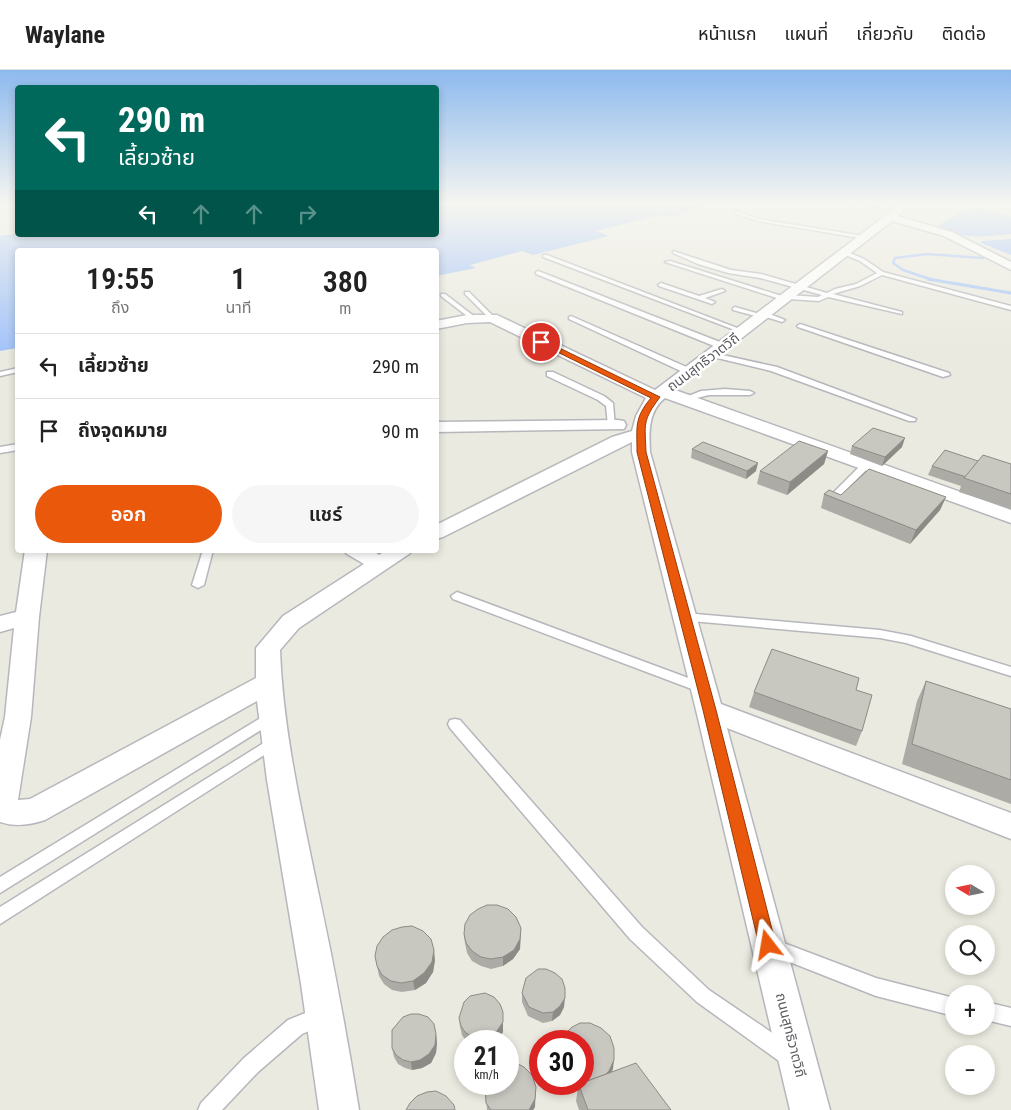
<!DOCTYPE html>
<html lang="th">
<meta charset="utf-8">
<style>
:root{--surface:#fff;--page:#f6f6f6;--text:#222;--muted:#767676;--line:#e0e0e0;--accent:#ea580c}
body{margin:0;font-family:"Roboto Condensed","Noto Sans Thai",sans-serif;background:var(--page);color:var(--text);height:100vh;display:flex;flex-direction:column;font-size:19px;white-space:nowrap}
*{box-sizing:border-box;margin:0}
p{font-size:16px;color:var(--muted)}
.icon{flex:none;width:28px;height:28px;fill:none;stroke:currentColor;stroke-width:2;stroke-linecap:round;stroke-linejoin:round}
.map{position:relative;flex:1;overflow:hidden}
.sheet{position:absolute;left:15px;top:178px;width:424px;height:305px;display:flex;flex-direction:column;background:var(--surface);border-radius:5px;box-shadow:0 2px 8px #0003}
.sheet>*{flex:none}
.guide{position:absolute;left:15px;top:15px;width:424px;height:152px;border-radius:5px;box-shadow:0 2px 8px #0003;background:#00695c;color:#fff;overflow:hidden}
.needle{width:32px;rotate:280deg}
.controls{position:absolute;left:945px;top:795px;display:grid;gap:10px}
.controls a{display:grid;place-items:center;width:50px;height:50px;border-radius:50%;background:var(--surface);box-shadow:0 2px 8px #0003;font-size:25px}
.speed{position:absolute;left:454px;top:960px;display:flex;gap:10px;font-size:25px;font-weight:700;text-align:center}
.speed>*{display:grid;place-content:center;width:65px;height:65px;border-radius:50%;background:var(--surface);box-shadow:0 2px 8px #0003;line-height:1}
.speed small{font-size:12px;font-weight:400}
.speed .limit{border:8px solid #d22;background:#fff;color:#111}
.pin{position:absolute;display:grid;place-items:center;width:42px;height:42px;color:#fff;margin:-21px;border:2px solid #fff;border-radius:50%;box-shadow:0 1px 5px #0007}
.me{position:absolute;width:55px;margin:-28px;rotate:346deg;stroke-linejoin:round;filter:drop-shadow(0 0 4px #0008)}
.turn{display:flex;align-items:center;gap:18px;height:105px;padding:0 20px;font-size:22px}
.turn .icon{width:65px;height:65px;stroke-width:2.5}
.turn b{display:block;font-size:35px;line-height:42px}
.lanes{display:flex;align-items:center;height:48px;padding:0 20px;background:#0003;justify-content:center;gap:25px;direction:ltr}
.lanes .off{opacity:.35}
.eta{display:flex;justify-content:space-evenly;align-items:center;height:85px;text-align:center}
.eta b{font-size:30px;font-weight:600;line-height:35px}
.action{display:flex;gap:10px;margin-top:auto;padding:10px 20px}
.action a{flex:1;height:58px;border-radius:30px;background:var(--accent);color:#fff;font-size:20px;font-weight:600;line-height:58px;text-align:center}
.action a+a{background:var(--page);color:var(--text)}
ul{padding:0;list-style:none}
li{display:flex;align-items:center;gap:15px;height:65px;padding:0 20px;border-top:1px solid var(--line)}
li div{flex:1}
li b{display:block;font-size:19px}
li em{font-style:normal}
header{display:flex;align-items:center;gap:30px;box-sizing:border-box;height:70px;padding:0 25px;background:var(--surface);border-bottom:1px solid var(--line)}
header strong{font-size:24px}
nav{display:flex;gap:28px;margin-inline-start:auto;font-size:18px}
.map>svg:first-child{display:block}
.water{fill:#a4c4f8}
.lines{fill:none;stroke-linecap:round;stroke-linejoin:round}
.stream-far1{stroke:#a4c4f8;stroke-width:2.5}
.stream{stroke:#a4c4f8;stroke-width:3}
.service-casing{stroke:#b6b7bc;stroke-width:3}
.minor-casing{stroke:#b6b7bc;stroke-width:3}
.service{fill:#fff;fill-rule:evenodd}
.minor{fill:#fff;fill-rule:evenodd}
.wall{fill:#acaba5}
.shaded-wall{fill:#8c8b86}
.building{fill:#c8c7c0;stroke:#8c8b86}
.route{fill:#ea580c;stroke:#983908}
.labels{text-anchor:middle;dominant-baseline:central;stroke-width:5;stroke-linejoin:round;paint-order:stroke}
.street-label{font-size:14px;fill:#595b60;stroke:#fff}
</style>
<header>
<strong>Waylane</strong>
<nav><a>หน้าแรก</a><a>แผนที่</a><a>เกี่ยวกับ</a><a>ติดต่อ</a></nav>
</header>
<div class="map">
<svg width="1011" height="1040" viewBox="0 0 1011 1040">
<rect width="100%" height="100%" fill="#ebeae0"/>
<g class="water">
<path d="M436,134H712L671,147L660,145L596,161L609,166L533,185L522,181L470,195L476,198L436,206V180H18L17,278L0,281V166L17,164L436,165Z"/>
<path d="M969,139H984L1011,147V164C981,167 966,169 937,158L946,150Z"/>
<path d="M1011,169V185L981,173L982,171Z"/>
</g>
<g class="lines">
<path class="stream-far1" d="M933,210L903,200L893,193L895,188L927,184L983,188"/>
<path class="stream" d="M928,209L1011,223"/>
<defs>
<g id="service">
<path d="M844,134H854L895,143L893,144Z"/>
<path d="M736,141L759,149L869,167L866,169L758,151L734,143Z"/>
<path d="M673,181L731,200L761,204L827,223L835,219L856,214L877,203L860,191L843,184L845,181L864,189L883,202L1011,236V240L882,205L860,216L833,224L902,242V244L828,227L819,231L789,229L786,231L665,192L670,191L785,227L788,225L818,227L822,225L760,208L728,203L698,194L673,183Z"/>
<path d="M543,185H547L745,261L740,262L543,187Z"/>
<path d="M538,201L725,274L726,276L719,278L536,204V202Z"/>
<path d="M661,213L699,226L722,219L725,221L705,228L715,232L712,234L659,216L658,215Z"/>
<path d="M465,222H469L494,247V249H490L465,224Z"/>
<path d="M441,224H445L475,247V249H471L441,226Z"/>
<path d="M735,237L763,245V243H767L785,250L782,252L763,246V248L733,240V238Z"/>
<path d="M571,246L691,299L692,301L685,303L569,249V247Z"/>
<path d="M800,254L949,303L950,305L943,307L798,257L797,256Z"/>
<path d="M709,282L777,297L916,349L915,351H909L771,301L709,286Z"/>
<path d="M18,298V302L0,306V302Z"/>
<path d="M547,302H553L604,326L613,333L615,357L612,358L608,355L606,336L598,330L547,306Z"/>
<path d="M725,319L750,321L754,323L750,325H709L685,331L681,329L701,321Z"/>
<path d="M18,374V380L0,383V377Z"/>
<path d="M866,392L869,393V397L839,427H833L831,425L863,393Z"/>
<path d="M203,480H213L204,515L198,518L192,515Z"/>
<path d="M457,522L707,615L708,618L707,621H697L453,529L451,526Z"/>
<path d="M684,543L880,560L911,566L1011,597V606L906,573L880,568L680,550L678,547L680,544Z"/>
<path d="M272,641L277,642L279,646L277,650L0,823V807Z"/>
<path d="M455,649L460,650L642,857L709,920L793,977L796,984L793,991L786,994L779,991L697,932L630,869L450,658L448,654L450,650Z"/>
<path d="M275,666L280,667L282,671L280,675L0,854V837Z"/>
<path d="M773,869L876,908L954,928V946L876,926L767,883L764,877L767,871Z"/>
<path d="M986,932L1011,938V956L986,950Z"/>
<path d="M320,937L327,939L329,946L327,953L302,964L258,1002L222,1040H198L201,1033L244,988L288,950Z"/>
</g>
<g id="minor">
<path d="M901,134H912L897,146L952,162L1011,192V200L944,166L892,151L675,320L1011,440V453L665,328C648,341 649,363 650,382L721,634L1011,743V769L727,658L830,1040H790L696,640L632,382V372L443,467L436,469V455L612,367L632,361L636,346L646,328L490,252L467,253L436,259V251L467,245H497L655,320Z"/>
<path d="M618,350L624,351L626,355L624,359L436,362V352Z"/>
<path d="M25,480H47L39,547L31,647L18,730L30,729L256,608V578L283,546L364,494L347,484L343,480H372L379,485L387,480H413L409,484L299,558L280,580C283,660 301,738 317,816C333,890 347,965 359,1040H319L301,914L267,710L257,631L45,750C30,755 15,757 0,752V670L5,647L14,558L0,562V546L16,542Z"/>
</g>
</defs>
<use href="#service" class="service-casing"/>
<use href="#minor" class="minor-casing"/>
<use href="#service" class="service"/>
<use href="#minor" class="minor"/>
</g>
<g class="wall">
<path d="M852,376L902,377L882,396L850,384Z"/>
<path d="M692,379L756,401L746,409L691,388Z"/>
<path d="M828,381L824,394L787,425L757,414L760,401Z"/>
<path d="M978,391L1011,394V439L959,422L961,416L928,405L932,396Z"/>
<path d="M824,424L841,425L946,427L940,440L910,474L821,438Z"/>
<path d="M926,611L1011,639V734L902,694L917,631Z"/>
<path d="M856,620L862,661L856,676L749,637L754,622Z"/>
<path d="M521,858L520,879L513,889L503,896L491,899L481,896L472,891L467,883L465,873L464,864Z"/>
<path d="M435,890L433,902L426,913L415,920L402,922L392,920L384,914L379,906L377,896Z"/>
<path d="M522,923L564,937L560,945L552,951L543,953L528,946L522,932Z"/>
<path d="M459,948L503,952V962L496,971H466L462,965L460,957Z"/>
<path d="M436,964L437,973L436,983L431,993L422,998L412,1000L405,998L398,994L394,987L392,978Z"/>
<path d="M582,971L614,990L611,1002L671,1040H579L576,1031L578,1018L573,1014H582Z"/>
<path d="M485,1014L535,1037L533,1040H487Z"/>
</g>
<g class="shaded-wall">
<path d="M905,368L902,377L882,396L885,387Z"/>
<path d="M828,381L824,394L787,425L790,412Z"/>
<path d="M758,393L756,401L746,409L747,401Z"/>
<path d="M946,427L940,440L910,474L916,460Z"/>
<path d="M521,858L520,879L513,889L503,896V887Z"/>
<path d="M434,880L435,890L433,902L426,913L415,920L413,911Z"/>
<path d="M565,928L564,937L560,945L552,951L553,942Z"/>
<path d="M503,942V962L496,971H489V967Z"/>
<path d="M436,964L437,973L436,983L431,993L422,998L412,1000L411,992Z"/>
<path d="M614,990L613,999L608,1010L600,1009Z"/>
<path d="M536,1017L535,1037L533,1040H529Z"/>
</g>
<g class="building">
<path d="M873,358L905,368L885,387L852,376Z"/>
<path d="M799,371L828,381L790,412L760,401Z"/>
<path d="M703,372L758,393L747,401L692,379Z"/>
<path d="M945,380L978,391L966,407L932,396Z"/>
<path d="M983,385L1011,394V424L964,408Z"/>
<path d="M869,399L946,427L916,460L824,424L829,420L841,425Z"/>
<path d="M772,579L859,608L856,620L872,625L862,661L754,622Z"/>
<path d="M926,611L1011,639V710L912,674Z"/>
<path d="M487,835H497L508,839L516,847L521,858L520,869L514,880L503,887L491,889L481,887L472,881L466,873L464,864L465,854L470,845L478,839Z"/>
<path d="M412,856L423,861L431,869L434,880L432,892L424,903L413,911L401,913L391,911L382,905L377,896L375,886L377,876L383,867L392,860L402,857Z"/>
<path d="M538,899H546L555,903L562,909L565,918V928L560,936L553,942L543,943L529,937L522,923L526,908Z"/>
<path d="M485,923L494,927L500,934L503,942V952L497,961L489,967L480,969L472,967L465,962L461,956L459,948L464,932L470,926Z"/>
<path d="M411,944H419L428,947L434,954L436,964L435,975L429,984L420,990L411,992L403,990L396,985L392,978V960L403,947Z"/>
<path d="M580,953H590L601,958L610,966L614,978V990L609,1001L606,1004L588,1011L582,1010V971H562L565,964L572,957Z"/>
<path d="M508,992H514L524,997L532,1005L536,1017L535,1029L529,1040H491L486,1033L485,1014H508Z"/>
<path d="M636,993L671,1040H588L579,1015L582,1014V1013Z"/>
<path d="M436,1021L446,1026L454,1035L455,1040H406L410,1033L417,1026L427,1022Z"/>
</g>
<linearGradient id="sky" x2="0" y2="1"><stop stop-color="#8dbaee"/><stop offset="0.48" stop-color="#f6f6f1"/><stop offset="1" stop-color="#f6f6f1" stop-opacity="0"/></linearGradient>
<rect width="1011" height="280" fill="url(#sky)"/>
<path class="route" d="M541,269L660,327C642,351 645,354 646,382L716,640L776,875L774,881L768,883L762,881L759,875L703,640L637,382C637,357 634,348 651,328L539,273L538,272Z"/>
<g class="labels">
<g class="street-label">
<text transform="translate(703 292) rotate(-37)">ถนนสุทธิวาตวิถี</text>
<text transform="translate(791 965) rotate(76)">ถนนสุทธิวาตวิถี</text>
</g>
</g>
</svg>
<div class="controls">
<a><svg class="needle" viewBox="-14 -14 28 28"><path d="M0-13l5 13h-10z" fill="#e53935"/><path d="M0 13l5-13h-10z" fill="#767676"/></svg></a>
<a><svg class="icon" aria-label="search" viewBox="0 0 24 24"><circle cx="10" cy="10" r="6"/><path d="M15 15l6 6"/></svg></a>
<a>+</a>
<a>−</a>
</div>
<div class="speed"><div>21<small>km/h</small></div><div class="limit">30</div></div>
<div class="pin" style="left:541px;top:272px;background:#d93025"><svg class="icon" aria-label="arrive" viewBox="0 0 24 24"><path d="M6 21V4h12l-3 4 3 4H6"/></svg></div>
<svg class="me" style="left:768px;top:875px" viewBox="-20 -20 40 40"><path d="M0-17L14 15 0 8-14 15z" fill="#ea580c" stroke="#fff" stroke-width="4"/></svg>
<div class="guide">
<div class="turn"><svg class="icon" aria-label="left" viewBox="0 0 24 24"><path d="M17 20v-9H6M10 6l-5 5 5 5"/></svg><div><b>290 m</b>เลี้ยวซ้าย</div></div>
<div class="lanes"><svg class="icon" aria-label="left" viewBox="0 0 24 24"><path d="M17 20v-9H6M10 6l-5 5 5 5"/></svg><svg class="icon off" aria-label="ahead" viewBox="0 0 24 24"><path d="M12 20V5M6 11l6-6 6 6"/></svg><svg class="icon off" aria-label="ahead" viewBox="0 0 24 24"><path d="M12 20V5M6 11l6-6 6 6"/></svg><svg class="icon off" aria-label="right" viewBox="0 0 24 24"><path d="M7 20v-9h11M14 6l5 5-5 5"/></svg></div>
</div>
<section class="sheet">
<div class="eta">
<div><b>19:55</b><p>ถึง</p></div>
<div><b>1</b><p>นาที</p></div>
<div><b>380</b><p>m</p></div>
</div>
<ul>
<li><svg class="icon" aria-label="left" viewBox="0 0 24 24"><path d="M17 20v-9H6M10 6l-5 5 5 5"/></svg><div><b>เลี้ยวซ้าย</b></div><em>290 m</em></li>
<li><svg class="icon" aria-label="arrive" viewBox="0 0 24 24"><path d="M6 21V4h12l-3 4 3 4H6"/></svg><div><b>ถึงจุดหมาย</b></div><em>90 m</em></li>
</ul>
<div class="action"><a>ออก</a><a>แชร์</a></div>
</section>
</div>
